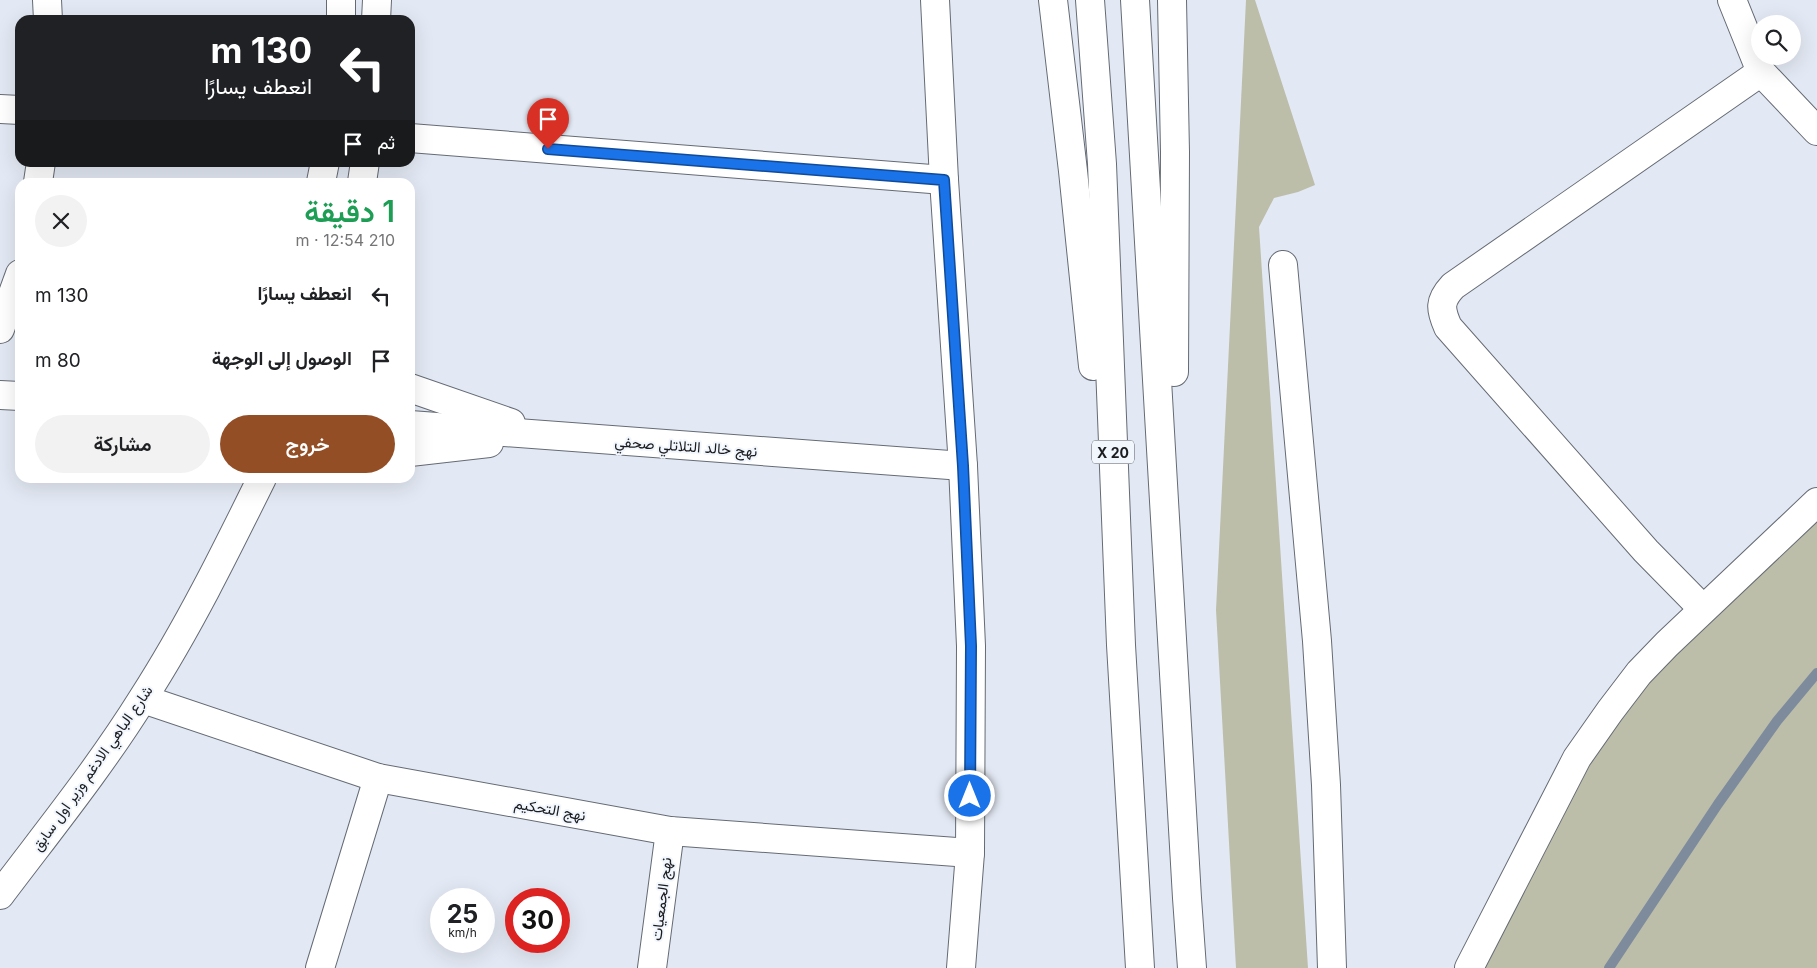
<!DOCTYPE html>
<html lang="ar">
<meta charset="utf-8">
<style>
:root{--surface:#fff;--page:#f2f2f2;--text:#202124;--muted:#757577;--accent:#944e26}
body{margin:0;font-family:Inter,Vazirmatn,sans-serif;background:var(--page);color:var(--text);direction:rtl;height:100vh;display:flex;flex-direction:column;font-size:19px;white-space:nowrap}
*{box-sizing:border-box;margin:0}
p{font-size:16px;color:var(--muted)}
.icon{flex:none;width:28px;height:28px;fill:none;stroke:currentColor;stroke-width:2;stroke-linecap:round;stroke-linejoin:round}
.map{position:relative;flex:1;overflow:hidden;direction:ltr}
.details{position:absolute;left:15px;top:178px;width:400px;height:305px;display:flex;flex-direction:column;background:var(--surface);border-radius:15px;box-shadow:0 5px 20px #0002;direction:rtl}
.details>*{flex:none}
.hud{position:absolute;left:15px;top:15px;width:400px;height:152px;border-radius:15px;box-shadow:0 5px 20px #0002;direction:rtl;background:#202124;color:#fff;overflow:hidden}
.fabs{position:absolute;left:1751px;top:15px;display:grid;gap:10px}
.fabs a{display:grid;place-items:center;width:50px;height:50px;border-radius:50%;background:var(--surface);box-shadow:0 5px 20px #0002;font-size:25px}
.speed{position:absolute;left:430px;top:888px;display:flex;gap:10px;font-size:25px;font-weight:700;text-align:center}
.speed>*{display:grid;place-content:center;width:65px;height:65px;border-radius:50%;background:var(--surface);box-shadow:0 5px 20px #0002;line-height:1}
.speed small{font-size:12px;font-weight:400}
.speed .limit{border:8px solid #d22;background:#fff;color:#111}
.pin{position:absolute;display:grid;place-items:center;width:42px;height:42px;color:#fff;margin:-51px -21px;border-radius:50% 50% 50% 0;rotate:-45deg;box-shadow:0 0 5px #0007}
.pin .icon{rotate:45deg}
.me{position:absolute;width:55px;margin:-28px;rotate:0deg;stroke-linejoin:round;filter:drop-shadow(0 0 4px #0008)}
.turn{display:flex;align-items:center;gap:18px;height:105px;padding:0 20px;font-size:22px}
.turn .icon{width:65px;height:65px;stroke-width:2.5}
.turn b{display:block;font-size:35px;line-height:42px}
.then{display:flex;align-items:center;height:48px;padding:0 20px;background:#0003;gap:10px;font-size:19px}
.round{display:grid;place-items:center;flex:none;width:52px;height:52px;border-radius:26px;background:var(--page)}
.head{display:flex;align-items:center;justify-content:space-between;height:85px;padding:0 20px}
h1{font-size:30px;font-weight:600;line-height:38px;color:#1e9e55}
.primary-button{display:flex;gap:10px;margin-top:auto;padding:10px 20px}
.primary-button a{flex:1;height:58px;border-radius:30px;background:var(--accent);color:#fff;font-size:20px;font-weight:600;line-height:58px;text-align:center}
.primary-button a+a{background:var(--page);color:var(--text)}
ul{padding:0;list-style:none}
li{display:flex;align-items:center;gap:15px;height:65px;padding:0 20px}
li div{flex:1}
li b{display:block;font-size:19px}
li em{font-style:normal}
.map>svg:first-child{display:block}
.green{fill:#bcbea9}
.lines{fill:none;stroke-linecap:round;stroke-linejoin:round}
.stream{stroke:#7d8b9d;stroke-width:10}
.minor-casing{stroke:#656b74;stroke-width:30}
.trunk-casing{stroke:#656b74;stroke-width:30}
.minor{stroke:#fff;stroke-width:28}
.trunk{stroke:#fff;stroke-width:28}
.route-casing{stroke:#114b97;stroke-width:12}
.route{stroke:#1a73e8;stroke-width:9}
.labels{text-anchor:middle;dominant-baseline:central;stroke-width:4;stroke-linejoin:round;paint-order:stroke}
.shield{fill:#f2f6fd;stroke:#5b5d62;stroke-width:1}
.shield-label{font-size:14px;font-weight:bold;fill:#1a1c20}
.street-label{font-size:15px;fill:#1a1c20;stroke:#f2f6fd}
</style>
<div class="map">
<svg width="1817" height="968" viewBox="0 0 1817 968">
<rect width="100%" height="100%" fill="#e3e9f4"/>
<g class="green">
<path d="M1246,0H1255L1315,185L1298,192L1274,198L1259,227L1308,968H1236L1216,610Z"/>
<path d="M1817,521V968H1480L1541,843L1641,683Z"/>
</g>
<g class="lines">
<path class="stream" d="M1609,968L1718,804L1777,721L1817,673"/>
<defs>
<g id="minor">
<path d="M47,0L48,20"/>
<path d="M935,0L944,180L963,466L971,646L970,853L961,968"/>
<path d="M1732,0L1761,72L1817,131"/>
<path d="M341,20V0"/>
<path d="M376,20L377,0"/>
<path d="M0,109L20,110"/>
<path d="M410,138L944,180"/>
<path d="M38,182L41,162"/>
<path d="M321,182L325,162"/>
<path d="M362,182L365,162"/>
<path d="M1283,265L1317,641L1326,785L1332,968"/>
<path d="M0,329L20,274"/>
<path d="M410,388L511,423"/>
<path d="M0,395L20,396"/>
<path d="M410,425L963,466"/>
<path d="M410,452L489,443"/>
<path d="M1703,609L1646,551L1448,327C1440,309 1439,301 1453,286L1761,72"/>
<path d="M143,699L378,778L670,831L970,853"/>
<path d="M0,895C49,830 100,767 143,698C188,628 225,553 262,478"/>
<path d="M320,968L378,778"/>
<path d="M652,968L670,831"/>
<path d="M1469,968L1577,758L1610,711L1639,673L1667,644L1817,502"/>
</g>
<g id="trunk">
<path d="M1053,0L1073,171L1093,366"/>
<path d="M1090,0L1102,164L1121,645L1140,968"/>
<path d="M1135,0L1187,898L1192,968"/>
<path d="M1172,0L1175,152L1174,372"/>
</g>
</defs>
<use href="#minor" class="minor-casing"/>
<use href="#trunk" class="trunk-casing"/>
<use href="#minor" class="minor"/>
<use href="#trunk" class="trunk"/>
</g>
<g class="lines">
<defs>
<path id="route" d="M548,149L944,180L963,466L971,646L970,796"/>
</defs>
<use href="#route" class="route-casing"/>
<use href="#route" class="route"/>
</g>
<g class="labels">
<rect class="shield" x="1092" y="440.5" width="42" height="23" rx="4"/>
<g class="shield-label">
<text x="1113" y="452">X 20</text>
</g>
<g class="street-label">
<text transform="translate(686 446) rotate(4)">نهج خالد التلاتلي صحفي</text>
<text transform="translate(92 768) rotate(-55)">شارع الباهي الادغم وزير اول سابق</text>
<text transform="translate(550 809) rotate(10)">نهج التحكيم</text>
<text transform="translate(661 899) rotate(-83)">نهج الجمعيات</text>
</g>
</g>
</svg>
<div class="fabs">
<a><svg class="icon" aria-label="search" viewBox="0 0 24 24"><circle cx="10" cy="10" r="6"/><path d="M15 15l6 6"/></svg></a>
</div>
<div class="speed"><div>25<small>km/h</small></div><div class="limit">30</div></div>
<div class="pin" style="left:548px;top:149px;background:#d93025"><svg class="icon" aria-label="arrive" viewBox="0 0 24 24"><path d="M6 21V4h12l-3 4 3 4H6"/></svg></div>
<svg class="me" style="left:970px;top:796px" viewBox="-20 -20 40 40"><circle r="17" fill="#1a73e8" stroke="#fff" stroke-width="3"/><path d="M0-11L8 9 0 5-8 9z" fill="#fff"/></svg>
<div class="hud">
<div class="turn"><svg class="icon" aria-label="left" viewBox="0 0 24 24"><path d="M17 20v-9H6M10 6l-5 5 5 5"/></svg><div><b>130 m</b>انعطف يسارًا</div></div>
<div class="then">ثم<svg class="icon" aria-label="arrive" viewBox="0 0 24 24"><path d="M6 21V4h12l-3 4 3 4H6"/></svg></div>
</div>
<section class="details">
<div class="head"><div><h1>1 دقيقة</h1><p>210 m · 12:54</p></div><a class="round"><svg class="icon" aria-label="close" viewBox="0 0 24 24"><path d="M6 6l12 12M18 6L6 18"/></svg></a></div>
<ul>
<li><svg class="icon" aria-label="left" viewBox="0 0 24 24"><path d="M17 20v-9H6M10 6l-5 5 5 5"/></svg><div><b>انعطف يسارًا</b></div><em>130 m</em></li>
<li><svg class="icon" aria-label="arrive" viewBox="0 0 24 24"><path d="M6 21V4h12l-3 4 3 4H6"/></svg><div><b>الوصول إلى الوجهة</b></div><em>80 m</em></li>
</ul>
<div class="primary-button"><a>خروج</a><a>مشاركة</a></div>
</section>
</div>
